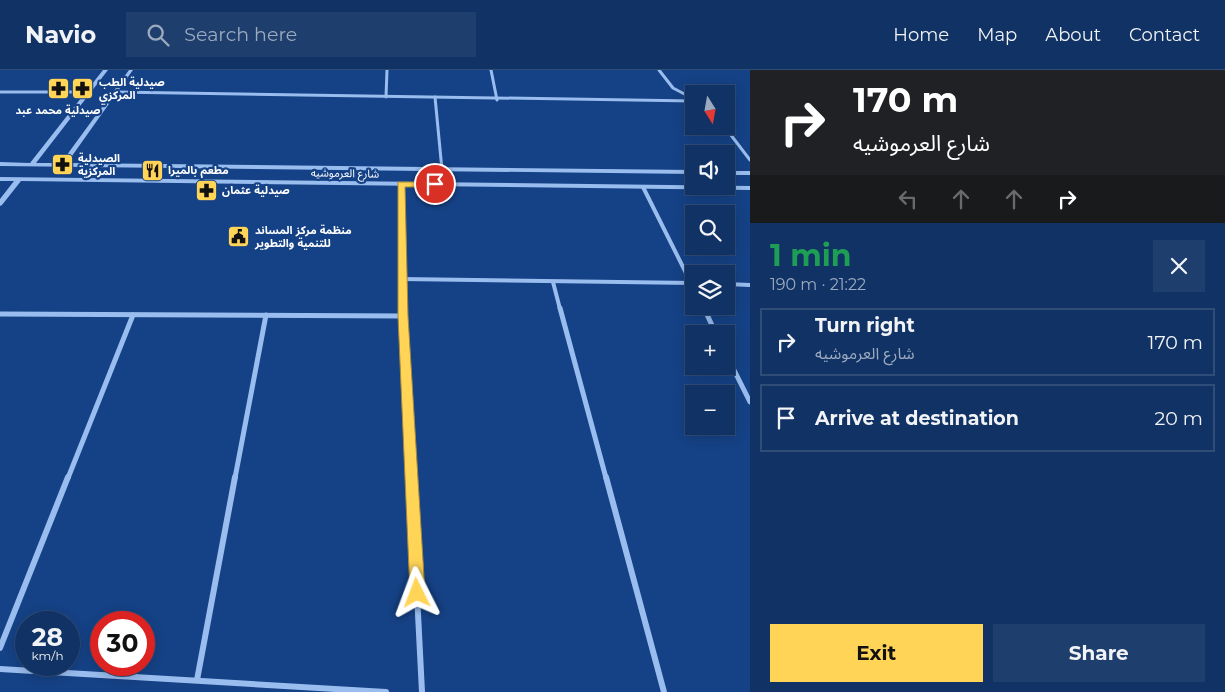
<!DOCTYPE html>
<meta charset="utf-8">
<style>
:root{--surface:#103264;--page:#1e3e6d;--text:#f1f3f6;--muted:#9caabf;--line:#304d78;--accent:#ffd457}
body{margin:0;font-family:Montserrat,"Noto Sans Arabic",sans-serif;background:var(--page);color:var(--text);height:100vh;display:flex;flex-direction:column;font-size:19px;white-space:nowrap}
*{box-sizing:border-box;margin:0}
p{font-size:16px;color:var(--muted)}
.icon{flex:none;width:28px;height:28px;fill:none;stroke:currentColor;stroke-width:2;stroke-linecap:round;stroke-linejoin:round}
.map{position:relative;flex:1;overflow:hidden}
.drawer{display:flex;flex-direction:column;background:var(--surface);width:475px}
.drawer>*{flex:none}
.top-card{background:#202124;color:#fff;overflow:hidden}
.needle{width:32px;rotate:169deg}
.controls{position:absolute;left:685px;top:15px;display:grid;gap:10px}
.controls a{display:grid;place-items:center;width:50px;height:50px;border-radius:0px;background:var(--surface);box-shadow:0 2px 12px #0003,0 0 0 1px var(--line);font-size:25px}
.speed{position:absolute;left:15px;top:541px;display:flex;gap:10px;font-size:25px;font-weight:700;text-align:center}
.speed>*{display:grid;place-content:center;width:65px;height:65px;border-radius:50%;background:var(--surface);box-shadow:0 2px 12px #0003,0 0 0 1px var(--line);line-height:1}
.speed small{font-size:12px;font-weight:400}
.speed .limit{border:8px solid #d22;background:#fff;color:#111}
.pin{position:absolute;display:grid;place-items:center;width:42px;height:42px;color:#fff;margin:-21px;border:2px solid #fff;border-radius:50%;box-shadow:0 1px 5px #0007}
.me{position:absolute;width:55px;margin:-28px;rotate:357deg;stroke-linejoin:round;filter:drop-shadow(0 0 4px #0008)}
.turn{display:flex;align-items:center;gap:18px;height:105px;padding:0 20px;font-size:22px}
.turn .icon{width:65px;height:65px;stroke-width:2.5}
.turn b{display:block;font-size:35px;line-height:42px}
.lanes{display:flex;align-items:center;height:48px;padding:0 20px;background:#0003;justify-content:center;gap:25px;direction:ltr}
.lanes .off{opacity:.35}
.round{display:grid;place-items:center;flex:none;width:52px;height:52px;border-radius:0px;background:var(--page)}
.headline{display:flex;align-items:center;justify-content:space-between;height:85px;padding:0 20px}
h1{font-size:30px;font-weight:700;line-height:38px;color:#1e9e55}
.primary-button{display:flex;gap:10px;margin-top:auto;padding:10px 20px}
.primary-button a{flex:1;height:58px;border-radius:0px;background:var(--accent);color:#111;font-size:20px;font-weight:700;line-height:58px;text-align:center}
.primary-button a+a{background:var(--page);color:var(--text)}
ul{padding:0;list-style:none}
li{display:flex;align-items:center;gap:15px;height:68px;margin:0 10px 8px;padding:0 10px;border:2px solid var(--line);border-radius:0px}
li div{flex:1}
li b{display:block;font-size:19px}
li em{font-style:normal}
header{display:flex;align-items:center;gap:30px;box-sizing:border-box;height:70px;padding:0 25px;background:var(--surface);border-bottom:1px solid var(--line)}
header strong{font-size:24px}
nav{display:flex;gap:28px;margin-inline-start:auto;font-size:18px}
.search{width:350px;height:45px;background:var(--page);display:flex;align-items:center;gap:12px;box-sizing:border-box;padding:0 18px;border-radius:0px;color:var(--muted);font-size:19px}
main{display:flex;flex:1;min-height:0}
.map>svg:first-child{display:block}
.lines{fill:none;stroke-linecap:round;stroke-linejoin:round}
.minor-far3{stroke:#99bdee;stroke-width:3}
.minor-far2{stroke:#99bdee;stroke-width:4}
.minor-far1{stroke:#99bdee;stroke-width:5}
.minor{stroke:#99bdee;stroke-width:6}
.tertiary{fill:#99bdee;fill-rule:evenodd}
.route{fill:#ffd457;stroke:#a68a39}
.labels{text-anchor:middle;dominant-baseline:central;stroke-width:4.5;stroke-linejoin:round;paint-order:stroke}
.far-poi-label{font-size:11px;font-weight:bold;fill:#fff;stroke:#154286;text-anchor:start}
.far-street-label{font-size:11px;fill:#fff;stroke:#154286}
</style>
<header>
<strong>Navio</strong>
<div class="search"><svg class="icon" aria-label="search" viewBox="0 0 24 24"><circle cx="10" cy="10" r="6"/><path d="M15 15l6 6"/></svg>Search here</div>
<nav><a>Home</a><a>Map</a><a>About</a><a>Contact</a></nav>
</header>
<main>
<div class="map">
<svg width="750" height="622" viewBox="0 0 750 622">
<rect width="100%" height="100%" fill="#154286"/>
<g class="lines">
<g class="minor-far3">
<path d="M491,0L497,30"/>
<path d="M659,0L673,18L694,29"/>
<path d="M0,22H88"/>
<path d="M115,22L694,31"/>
<path d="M386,27L387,0"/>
<path d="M435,27L442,100"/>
<path d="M724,56L750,90"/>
</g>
<g class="minor-far2">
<path d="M401,114L403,239"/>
<path d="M643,117L694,219"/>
<path d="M402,209L694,213"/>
<path d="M553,212L560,239"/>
<path d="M726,214L750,215"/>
<path d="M703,236L704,239"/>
</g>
<g class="minor-far1">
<path d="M403,238L411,408"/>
<path d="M560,238L606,408"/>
<path d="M704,238L716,264"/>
<path d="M0,244L403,246"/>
<path d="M726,284L750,332"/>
<path d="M68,408L133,245"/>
<path d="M235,408L266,245"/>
</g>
<g class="minor">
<path d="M411,407L422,622"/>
<path d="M606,407L664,622"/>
<path d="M0,578L68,407"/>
<path d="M0,599L386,622"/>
<path d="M197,610L235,407"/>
</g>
<g class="tertiary">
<path d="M103,0H108L36,93H61L129,0H133L67,93L694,100V104L0,96V92L30,93Z"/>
<rect x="726" y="101" width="24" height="4"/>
<path d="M0,107L750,116V120L21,111L2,135L0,136V129L14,111H0Z"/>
</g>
</g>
<path class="route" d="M398,112H435L439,114L435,117H405L408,246L425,523L422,528L417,530L412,528L410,523L398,246Z"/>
<defs>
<symbol id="pharmacy-square" viewBox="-11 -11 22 22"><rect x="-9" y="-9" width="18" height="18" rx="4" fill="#ffd457" stroke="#154286"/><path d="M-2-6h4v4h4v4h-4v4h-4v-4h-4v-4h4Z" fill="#111"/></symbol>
<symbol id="restaurant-square" viewBox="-11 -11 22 22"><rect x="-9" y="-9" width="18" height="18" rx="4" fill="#ffd457" stroke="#154286"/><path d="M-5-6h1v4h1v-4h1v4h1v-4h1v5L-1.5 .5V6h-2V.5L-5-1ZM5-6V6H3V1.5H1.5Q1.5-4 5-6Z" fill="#111"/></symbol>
<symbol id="civic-square" viewBox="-11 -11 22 22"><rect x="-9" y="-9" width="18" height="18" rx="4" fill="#ffd457" stroke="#154286"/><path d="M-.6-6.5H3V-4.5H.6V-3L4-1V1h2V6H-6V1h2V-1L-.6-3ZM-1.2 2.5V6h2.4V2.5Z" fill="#111"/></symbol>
</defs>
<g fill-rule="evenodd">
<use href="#pharmacy-square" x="70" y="6" width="25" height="25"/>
<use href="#pharmacy-square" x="46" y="6" width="25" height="25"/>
<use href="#pharmacy-square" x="50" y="82" width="25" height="25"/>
<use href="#restaurant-square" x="140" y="88" width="25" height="25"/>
<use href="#pharmacy-square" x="194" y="108" width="25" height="25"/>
<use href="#civic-square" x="226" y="154" width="25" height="25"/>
</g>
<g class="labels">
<g class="far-poi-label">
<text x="99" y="12">صيدلية الطب<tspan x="99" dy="13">المركزي</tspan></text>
<text x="58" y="40" text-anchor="middle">صيدلية محمد عبد</text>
<text x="78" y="88">الصيدلية<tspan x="78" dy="13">المركزية</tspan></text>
<text x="168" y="100">مطعم بالميرا</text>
<text x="222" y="120">صيدلية عثمان</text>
<text x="255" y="160">منظمة مركز المساند<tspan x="255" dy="13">للتنمية والتطوير</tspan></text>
</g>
<g class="far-street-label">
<text transform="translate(345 103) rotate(1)">شارع العرموشيه</text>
</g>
</g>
</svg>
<div class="controls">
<a><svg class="needle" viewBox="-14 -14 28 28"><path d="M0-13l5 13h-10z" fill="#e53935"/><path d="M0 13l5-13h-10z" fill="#9caabf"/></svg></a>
<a><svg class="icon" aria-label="sound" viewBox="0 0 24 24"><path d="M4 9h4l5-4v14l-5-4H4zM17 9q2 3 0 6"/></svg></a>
<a><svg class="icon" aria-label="search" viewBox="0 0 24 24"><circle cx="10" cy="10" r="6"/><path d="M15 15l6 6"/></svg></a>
<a><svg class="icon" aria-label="layers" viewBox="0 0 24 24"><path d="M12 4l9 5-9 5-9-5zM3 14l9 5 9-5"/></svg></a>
<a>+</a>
<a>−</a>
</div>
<div class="speed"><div>28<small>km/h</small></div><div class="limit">30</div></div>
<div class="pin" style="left:435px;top:114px;background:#d93025"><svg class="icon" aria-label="arrive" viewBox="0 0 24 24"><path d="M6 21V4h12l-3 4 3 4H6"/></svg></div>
<svg class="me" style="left:417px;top:523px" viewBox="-20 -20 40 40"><path d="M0-17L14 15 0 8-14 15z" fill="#ffd457" stroke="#fff" stroke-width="4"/></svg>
</div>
<section class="drawer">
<div class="top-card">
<div class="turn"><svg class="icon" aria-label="right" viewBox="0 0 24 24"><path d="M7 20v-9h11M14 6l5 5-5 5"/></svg><div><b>170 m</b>شارع العرموشيه</div></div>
<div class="lanes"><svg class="icon off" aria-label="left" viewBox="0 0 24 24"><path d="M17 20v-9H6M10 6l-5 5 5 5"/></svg><svg class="icon off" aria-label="ahead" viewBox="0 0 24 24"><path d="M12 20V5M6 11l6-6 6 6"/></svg><svg class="icon off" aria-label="ahead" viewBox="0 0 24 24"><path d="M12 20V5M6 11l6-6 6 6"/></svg><svg class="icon" aria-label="right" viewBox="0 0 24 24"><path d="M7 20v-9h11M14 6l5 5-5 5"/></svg></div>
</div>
<div class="headline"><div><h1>1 min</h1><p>190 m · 21:22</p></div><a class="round"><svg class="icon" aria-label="close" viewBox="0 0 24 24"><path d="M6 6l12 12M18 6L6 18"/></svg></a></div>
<ul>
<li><svg class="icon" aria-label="right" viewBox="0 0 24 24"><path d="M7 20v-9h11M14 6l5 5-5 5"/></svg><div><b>Turn right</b><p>شارع العرموشيه</p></div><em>170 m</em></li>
<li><svg class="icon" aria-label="arrive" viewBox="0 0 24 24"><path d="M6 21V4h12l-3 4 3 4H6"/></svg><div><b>Arrive at destination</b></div><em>20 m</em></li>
</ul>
<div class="primary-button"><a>Exit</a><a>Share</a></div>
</section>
</main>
